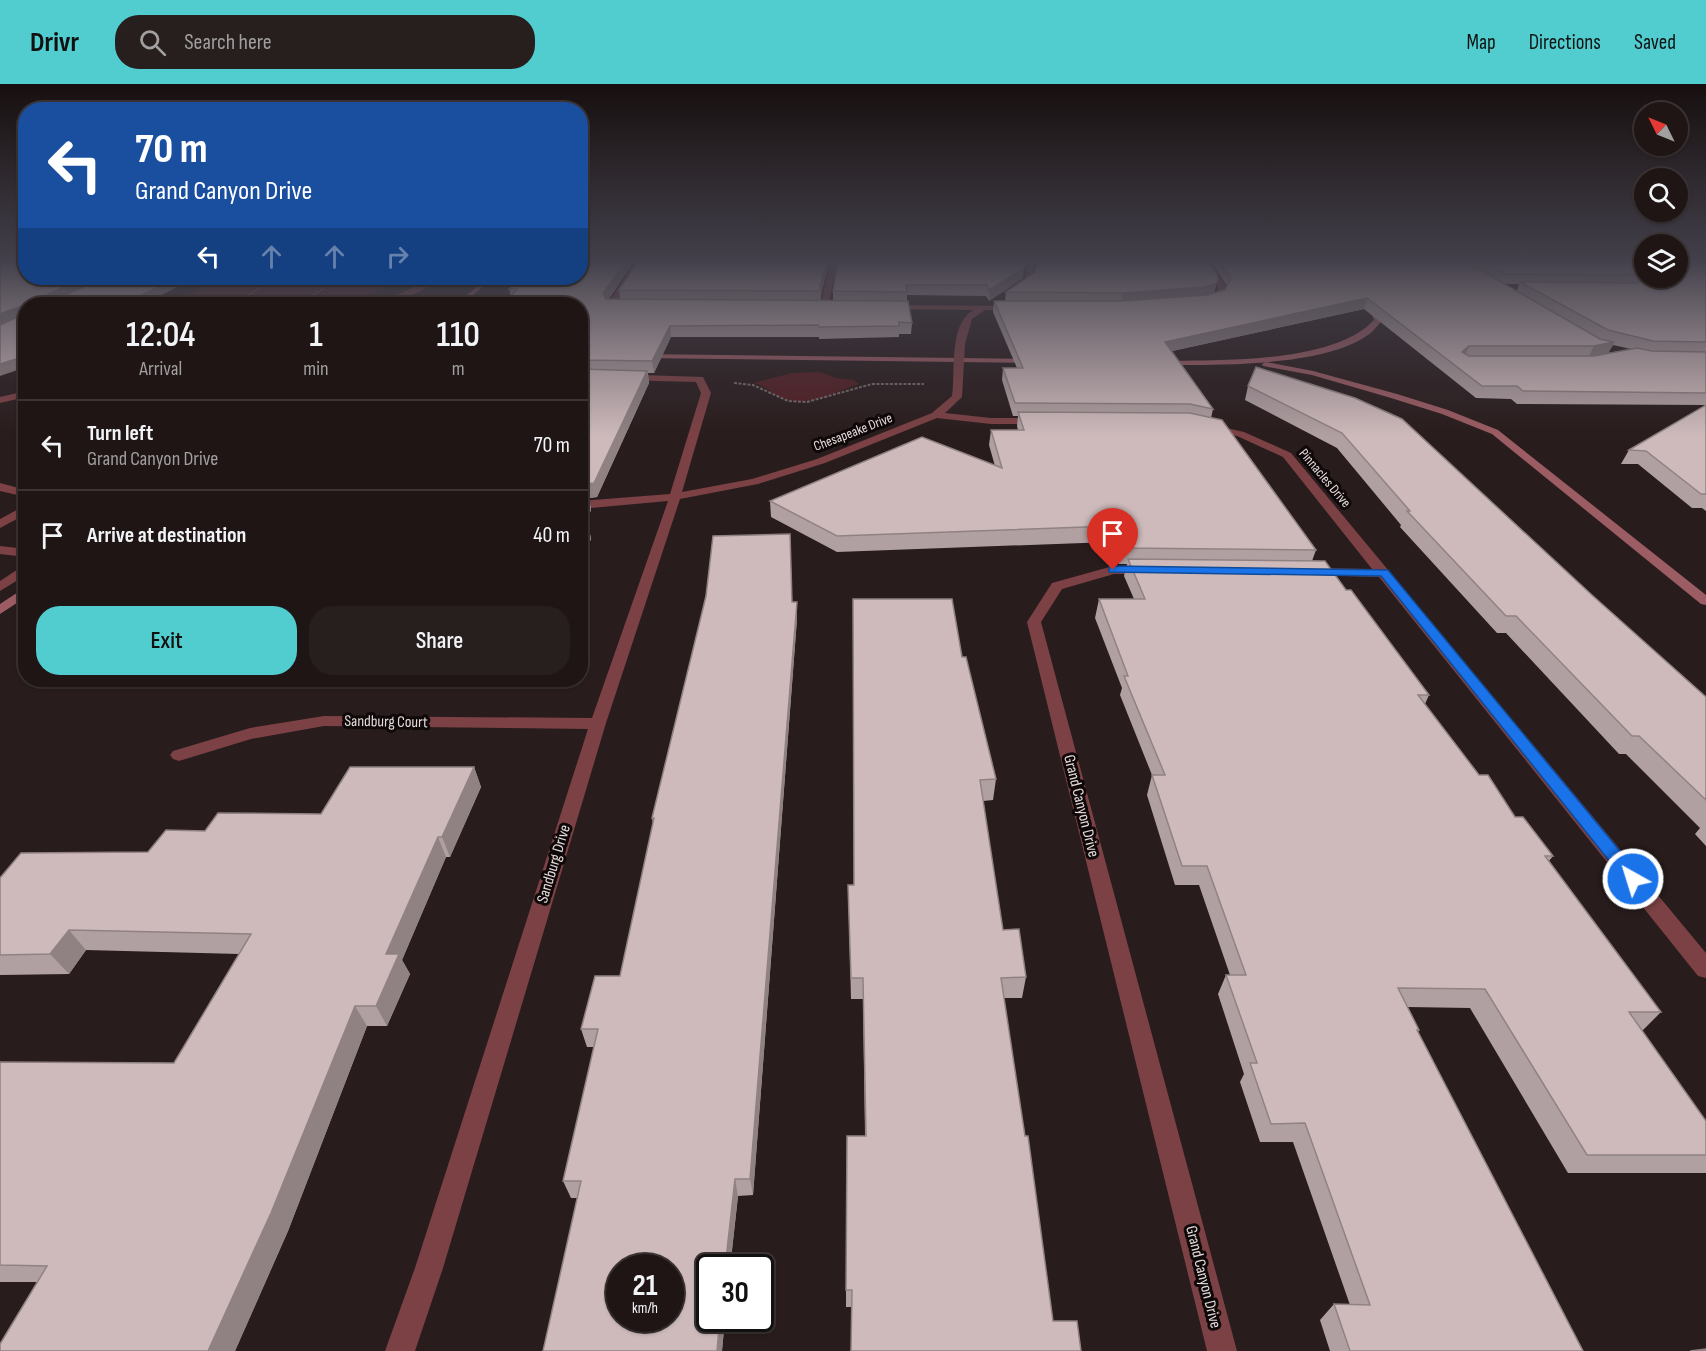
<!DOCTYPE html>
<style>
:root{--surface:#1f1515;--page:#271e1e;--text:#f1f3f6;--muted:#a19fa0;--line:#3c3434;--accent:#52cdcf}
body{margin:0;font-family:"Sofia Sans Condensed",sans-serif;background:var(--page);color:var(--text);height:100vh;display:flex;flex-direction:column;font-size:22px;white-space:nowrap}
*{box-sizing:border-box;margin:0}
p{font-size:20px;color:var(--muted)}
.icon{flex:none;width:33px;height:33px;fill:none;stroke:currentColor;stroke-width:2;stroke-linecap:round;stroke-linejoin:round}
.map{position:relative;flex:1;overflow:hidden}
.drawer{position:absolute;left:18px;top:213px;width:570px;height:390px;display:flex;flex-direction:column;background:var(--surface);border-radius:24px;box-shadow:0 2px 4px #0004,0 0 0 2px var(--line)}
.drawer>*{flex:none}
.banner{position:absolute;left:18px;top:18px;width:570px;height:183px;border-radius:24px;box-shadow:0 2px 4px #0004,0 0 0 2px var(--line);background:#1a4fa0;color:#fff;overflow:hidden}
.needle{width:39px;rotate:313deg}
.fabs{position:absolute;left:1634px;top:18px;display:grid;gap:12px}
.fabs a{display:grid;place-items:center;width:54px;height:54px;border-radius:50%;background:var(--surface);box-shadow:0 2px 4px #0004,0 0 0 2px var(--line);font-size:30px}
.speed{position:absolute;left:606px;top:1170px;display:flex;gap:12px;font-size:30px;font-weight:700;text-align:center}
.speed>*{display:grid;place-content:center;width:78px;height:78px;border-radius:50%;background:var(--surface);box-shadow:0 2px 4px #0004,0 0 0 2px var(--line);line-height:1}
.speed small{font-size:15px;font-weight:400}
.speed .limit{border:3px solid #111;border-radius:9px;background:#fff;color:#111}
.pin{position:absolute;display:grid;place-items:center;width:51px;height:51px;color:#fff;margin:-62px -26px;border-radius:50% 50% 50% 0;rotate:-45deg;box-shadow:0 0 6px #0007}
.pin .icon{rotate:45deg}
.me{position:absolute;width:66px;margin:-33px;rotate:321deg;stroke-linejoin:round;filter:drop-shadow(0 0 4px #0008)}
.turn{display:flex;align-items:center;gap:21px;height:126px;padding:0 18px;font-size:27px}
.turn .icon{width:78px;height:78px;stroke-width:2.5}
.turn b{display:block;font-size:42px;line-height:51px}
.lanes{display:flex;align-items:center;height:57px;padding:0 18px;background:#0003;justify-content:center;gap:30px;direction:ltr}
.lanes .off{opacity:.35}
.eta{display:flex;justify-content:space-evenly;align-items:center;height:102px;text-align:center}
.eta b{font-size:36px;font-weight:600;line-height:42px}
.action{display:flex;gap:12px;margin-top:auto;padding:12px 18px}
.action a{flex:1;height:69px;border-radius:24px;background:var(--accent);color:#111;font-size:24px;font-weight:600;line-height:69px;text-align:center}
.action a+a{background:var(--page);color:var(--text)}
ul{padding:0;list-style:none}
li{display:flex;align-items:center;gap:18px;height:90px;padding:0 18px;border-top:2px solid var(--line)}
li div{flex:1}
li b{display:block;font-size:22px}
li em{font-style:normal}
header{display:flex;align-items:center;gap:36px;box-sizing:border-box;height:84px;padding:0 30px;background:var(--accent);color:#111}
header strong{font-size:28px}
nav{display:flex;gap:33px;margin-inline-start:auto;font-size:21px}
.search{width:420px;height:54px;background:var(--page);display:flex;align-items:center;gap:15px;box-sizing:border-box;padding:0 21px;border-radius:24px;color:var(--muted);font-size:22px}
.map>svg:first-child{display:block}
.green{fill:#521e23}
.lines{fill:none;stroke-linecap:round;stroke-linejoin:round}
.stream{fill:#9c5c63;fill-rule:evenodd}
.path-far1{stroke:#766a6a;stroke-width:1.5;stroke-dasharray:2 1.5;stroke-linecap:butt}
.path{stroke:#766a6a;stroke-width:2;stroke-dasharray:3 1.5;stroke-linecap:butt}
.service{fill:#7c4144;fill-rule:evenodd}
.minor{fill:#7c4144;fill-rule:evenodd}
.tertiary{fill:#7c4144;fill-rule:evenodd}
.wall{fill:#b1a0a1;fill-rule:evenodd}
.shaded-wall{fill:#908283}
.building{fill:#cebabb;stroke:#908283;stroke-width:1.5;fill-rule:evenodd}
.route{fill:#1a73e8;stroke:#114b97;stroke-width:1.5}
.labels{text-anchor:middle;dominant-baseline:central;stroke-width:6;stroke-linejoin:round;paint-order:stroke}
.far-street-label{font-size:14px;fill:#e5dbdb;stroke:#0e0808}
.street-label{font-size:16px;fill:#e5dbdb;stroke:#0e0808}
</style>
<header>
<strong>Drivr</strong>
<div class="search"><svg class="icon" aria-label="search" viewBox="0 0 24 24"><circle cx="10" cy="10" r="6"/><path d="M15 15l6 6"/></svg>Search here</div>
<nav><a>Map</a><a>Directions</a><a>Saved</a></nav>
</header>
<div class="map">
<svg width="1706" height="1267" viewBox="0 0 1706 1267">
<rect width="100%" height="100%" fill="#291c1c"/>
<g class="green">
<path d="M220,194H406L347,220H169Z"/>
<path d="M820,288L836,294L853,296L859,300C833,308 811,324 782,314C771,310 767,302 753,299L792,289Z"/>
</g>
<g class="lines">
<g class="stream">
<path d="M487,194H493L471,213H467V211Z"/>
<path d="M1366,217H1372L1381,238C1377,242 1373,248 1368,251C1324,283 1215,281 1161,281L1157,279L1161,277C1219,276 1333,280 1374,236Z"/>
<path d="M639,270L1032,275L1036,277L1032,279L642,274H639Z"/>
<path d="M1266,278L1313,287L1397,310L1448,326L1498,346L1706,511V521L1701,520L1492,350L1442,330L1391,314L1312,291L1263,282L1262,280Z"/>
<path d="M26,503V513L0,530V520Z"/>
</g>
<g class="path-far1">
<path d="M218,220L246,212L278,194"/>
<path d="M307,220L311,218V212L340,194"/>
</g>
<path class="path" d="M734,299L753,301L788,317L807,318L872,300H924"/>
<g class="service">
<path d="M26,421V430L0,444V435Z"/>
<path d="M0,462L26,465V473L0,470Z"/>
<path d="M26,480V491L0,507V497Z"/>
</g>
<g class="minor">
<path d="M637,176H644L614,223H608L607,221Z"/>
<path d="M831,176H837L830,214L832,222L828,224L824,222L822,214Z"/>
<path d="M1026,176H1033L1035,182L1033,196L1018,208H1012V204L1025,195L1027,182Z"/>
<path d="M1202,176H1209L1226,203L1222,214L1203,220L1199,218L1200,216L1216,211L1218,203Z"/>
<path d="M888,221L1018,222L1019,224L1015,226H985L972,235L965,260L962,313L945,329L991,334H1040L1045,337L1040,340H991L937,334L825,379L758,400L680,415L606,639L443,1184L415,1267H385L415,1184L588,645L324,642L251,655L179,677L173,675L170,671L173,667L250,644L324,632L592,634L668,417L580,425V417L670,410L701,309L696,298L580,295V289L703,293L711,309L682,408L752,395L817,375L932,329L952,312C956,286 948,242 973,226L885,225L884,223Z"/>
<path d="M1209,340L1244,348L1291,369L1706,869V894L1698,892L1379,493L1308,491L1306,488L1313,484L1372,485L1283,373L1237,352L1205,345L1204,343Z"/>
<path d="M0,399L26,406V413L0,407Z"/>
<path d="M1113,482H1146L1153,486L1146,490H1114L1062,505L1041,538L1237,1267H1207L1027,538L1052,499Z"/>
</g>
<g class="tertiary">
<path d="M431,194H439C424,207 396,222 376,220L410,205Z"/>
<path d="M26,307V313L0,319V313Z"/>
</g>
</g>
<g class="wall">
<path d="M580,176H635L609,215H620L619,206L639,176H830L821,210V216H833V207L838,176L1023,194L989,217L986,212L907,211V217L912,239L911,250H899V253L819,255V253H671L654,289H648L649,299L597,413L589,414L591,426L585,440H588L591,455L580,480V220L511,212L509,205Z"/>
<path d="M1034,176H1208L1218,193L1214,209L1225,206L1227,202L1210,176H1706V321L1517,320L1511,315L1476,314L1364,225L1172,267L1213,325L1211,334L1316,466L1312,477L1346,506L1429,611L1425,620L1479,691L1515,733L1553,772L1549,777L1661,928L1642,947L1706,1037V1089H1568L1470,924L1408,923L1419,946L1418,948L1583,1267H1330L1320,1236L1334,1220L1350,1221L1293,1058H1260L1240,998L1244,990L1218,910L1226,891H1230L1199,801H1175L1147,711L1152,691L1120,611L1122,604L1095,534L1099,515H1134L1124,492L1127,480H1119L1110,458L837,468L771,433L770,417L995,382L989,361L991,346H1018L1017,342L1018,332H1013L1002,296L1003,284H1017L993,228L994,217H1005L1006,208L1035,188L1037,181ZM1505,200H1519L1517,207ZM1613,261L1631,265L1608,269Z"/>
<path d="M1256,283L1593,512L1706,613V762L1695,750L1700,744L1626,670H1619L1506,549H1497L1400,443L1401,441L1337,364L1245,316L1248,302Z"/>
<path d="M1706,321V427L1702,424H1692L1638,380H1621L1629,366Z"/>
<path d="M792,518H797V535L753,1111L738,1112L730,1184H710L725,1234L722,1267H543L578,1114H571L563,1097L594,963H587L581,945L620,892L653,740L652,734Z"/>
<path d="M962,573L996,695L993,716L983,717L1003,846L1026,893L1022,914H1004L1053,1237L1081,1267L852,1223H846V1206L865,1052L863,915H851L848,801H853Z"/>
<path d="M474,683L481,703L450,773H446L402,876L410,890L387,942H367L288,1147L235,1267H0L37,1198H0V978L174,979L239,870L86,866L69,890L0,891V794L148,768L205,747L321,730Z"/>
</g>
<g class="shaded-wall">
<path d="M627,176H635L605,220L603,209Z"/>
<path d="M827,176H830L821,210L820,203Z"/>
<path d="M1024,184L1023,194L989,217V206Z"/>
<path d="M85,194H107L52,218L47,213L48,210Z"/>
<path d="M176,194H195L144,220H124Z"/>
<path d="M1217,199L1214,209L1202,214L1121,220L1123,209Z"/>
<path d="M1367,214L1364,225L1163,269L1165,258Z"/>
<path d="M21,222L25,231L0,241V230Z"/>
<path d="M670,242L671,253L654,289L652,277Z"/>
<path d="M1614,258L1608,270L1588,274L1594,262Z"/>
<path d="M1469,262L1464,274L1462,268Z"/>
<path d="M26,271V283L0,292V280Z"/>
<path d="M647,287L649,299L597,413L589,414L591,426L580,451V401Z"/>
<path d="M588,440L591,455L580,480V458Z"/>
<path d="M797,518V535L753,1111L750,1095Z"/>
<path d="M474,683L481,703L450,773L442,753Z"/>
<path d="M438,753L446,773L402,876L410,890L387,942L376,922L386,870Z"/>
<path d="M69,846L86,866L69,890L50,870Z"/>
<path d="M355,922L367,942L288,1147L235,1267H208Z"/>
<path d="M735,1095L738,1112L730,1184H725Z"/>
<path d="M720,1234H725L722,1267H717Z"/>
</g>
<g class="building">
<path d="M0,176H26V194H85L48,210L47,213L59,214L103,194H176L124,220H26V271L19,274L0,280V241L22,231L24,224L21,222L0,230Z"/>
<path d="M580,176H627L603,209L606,215L908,217L912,239L899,238V242L819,243L818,241L670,242L652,277L580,276V220H505L517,205H509L522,194H580Z"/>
<path d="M639,176H827L820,203L821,207L619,206Z"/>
<path d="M838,176H1025L1024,184L989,206L987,201H906L907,208L833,207Z"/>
<path d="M1038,176H1208L1218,193L1217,199L1204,203L1123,209L1006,208L1035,188Z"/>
<path d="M1219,176H1463L1600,255L1614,258L1594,262H1469L1462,268L1469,272H1594L1637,264L1652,267L1706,268V309L1523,307L1517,302H1482L1367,214L1165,258L1213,325L1190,320L1015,319L1003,284H1023L994,217H1123L1206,211L1225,206L1231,194Z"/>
<path d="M1481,176H1644V194H1677V176H1706V258L1653,257L1608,246L1520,198L1637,199L1643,196L1638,191L1505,190Z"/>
<path d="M1256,283L1355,314L1402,335L1593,512L1706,613V716L1639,652H1632L1516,532H1506L1407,427H1410L1342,349L1248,302Z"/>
<path d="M580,285L647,287L594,399L580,401Z"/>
<path d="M1706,321V410H1701L1646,367L1629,366Z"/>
<path d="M1018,328L1190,329L1222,336L1316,466L1123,464L1113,442L837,452L770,417L922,353L1002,384L991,346H1024Z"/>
<path d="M580,412H589L580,430Z"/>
<path d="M580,440H588L580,458Z"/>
<path d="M790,450L792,518H797L750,1095H735L725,1184H710V1234H720L717,1267H543L581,1097H563L598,945H581L595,892H620L654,734H652L706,512L713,452ZM620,1184H670V1234H620Z"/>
<path d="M1128,475L1325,477L1346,506H1351L1429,611H1418L1479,691H1488L1515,733H1523L1553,772H1545L1661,928H1629L1706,1037V1071H1587L1485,905L1398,904L1419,946H1417L1583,1267H1350L1334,1220L1370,1221L1305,1039L1271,1040L1250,979H1257L1226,891H1246L1207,782H1182L1152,691H1165L1124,592H1128L1099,515H1145Z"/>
<path d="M853,515H952L962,573H966L996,695L980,696L1003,846L1019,845L1026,893L1001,894L1025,1052H1028L1053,1237H1077L1081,1267H851L852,1206H846L847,1052H866L863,894H851L848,801H854Z"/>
<path d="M350,683H474L442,753H438L386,870H399L376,922H355L271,1129L208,1267H0V1260L47,1182L0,1181V978L174,979L251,850L69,846L50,870L0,871V794L21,769L148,768L166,746L205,747L218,729L321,730Z"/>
<path d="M1706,1265V1267H1690Z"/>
</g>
<linearGradient id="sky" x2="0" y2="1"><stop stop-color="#170f0f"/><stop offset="0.5" stop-color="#43404b"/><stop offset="1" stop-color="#43404b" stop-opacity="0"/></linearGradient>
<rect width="1706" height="353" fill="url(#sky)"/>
<path class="route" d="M1113,482L1388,486L1639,790L1641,795L1639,799L1633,801L1627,799L1381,492L1109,488V483Z"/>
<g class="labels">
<g class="far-street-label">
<text transform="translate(853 348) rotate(-21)">Chesapeake Drive</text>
<text transform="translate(1325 394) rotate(50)">Pinnacles Drive</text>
</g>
<g class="street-label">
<text transform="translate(386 638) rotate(1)">Sandburg Court</text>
<text transform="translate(1081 722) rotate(76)">Grand Canyon Drive</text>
<text transform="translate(554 780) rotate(-73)">Sandburg Drive</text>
<text transform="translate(1203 1193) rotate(76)">Grand Canyon Drive</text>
</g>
</g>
</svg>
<div class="fabs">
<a><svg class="needle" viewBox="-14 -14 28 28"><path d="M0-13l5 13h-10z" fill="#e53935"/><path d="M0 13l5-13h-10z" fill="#a19fa0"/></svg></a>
<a><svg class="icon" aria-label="search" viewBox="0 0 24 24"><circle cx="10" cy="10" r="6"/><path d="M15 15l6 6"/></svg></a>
<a><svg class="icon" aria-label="layers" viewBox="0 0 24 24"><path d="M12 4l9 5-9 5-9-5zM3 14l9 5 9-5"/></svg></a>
</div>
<div class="speed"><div>21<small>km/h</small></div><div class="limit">30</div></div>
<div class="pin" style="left:1113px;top:486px;background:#d93025"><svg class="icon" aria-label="arrive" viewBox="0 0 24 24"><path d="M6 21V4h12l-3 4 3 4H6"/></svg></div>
<svg class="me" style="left:1633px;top:795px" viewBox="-20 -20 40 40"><circle r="17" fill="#1a73e8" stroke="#fff" stroke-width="3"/><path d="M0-11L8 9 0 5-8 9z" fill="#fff"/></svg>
<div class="banner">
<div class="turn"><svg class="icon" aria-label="left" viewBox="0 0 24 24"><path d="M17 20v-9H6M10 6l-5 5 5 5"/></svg><div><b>70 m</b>Grand Canyon Drive</div></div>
<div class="lanes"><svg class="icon" aria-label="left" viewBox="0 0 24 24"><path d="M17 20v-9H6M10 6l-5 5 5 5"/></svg><svg class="icon off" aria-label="ahead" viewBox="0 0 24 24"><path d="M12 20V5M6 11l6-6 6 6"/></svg><svg class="icon off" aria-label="ahead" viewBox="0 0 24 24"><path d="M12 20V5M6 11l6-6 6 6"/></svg><svg class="icon off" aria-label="right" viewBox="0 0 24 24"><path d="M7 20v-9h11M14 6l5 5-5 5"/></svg></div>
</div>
<section class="drawer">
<div class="eta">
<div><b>12:04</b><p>Arrival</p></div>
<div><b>1</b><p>min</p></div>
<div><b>110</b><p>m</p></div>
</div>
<ul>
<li><svg class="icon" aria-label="left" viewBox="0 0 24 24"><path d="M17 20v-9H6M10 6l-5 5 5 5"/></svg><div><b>Turn left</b><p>Grand Canyon Drive</p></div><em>70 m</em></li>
<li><svg class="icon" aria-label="arrive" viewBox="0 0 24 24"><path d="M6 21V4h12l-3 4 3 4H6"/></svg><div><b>Arrive at destination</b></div><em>40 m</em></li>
</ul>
<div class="action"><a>Exit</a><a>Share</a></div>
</section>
</div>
